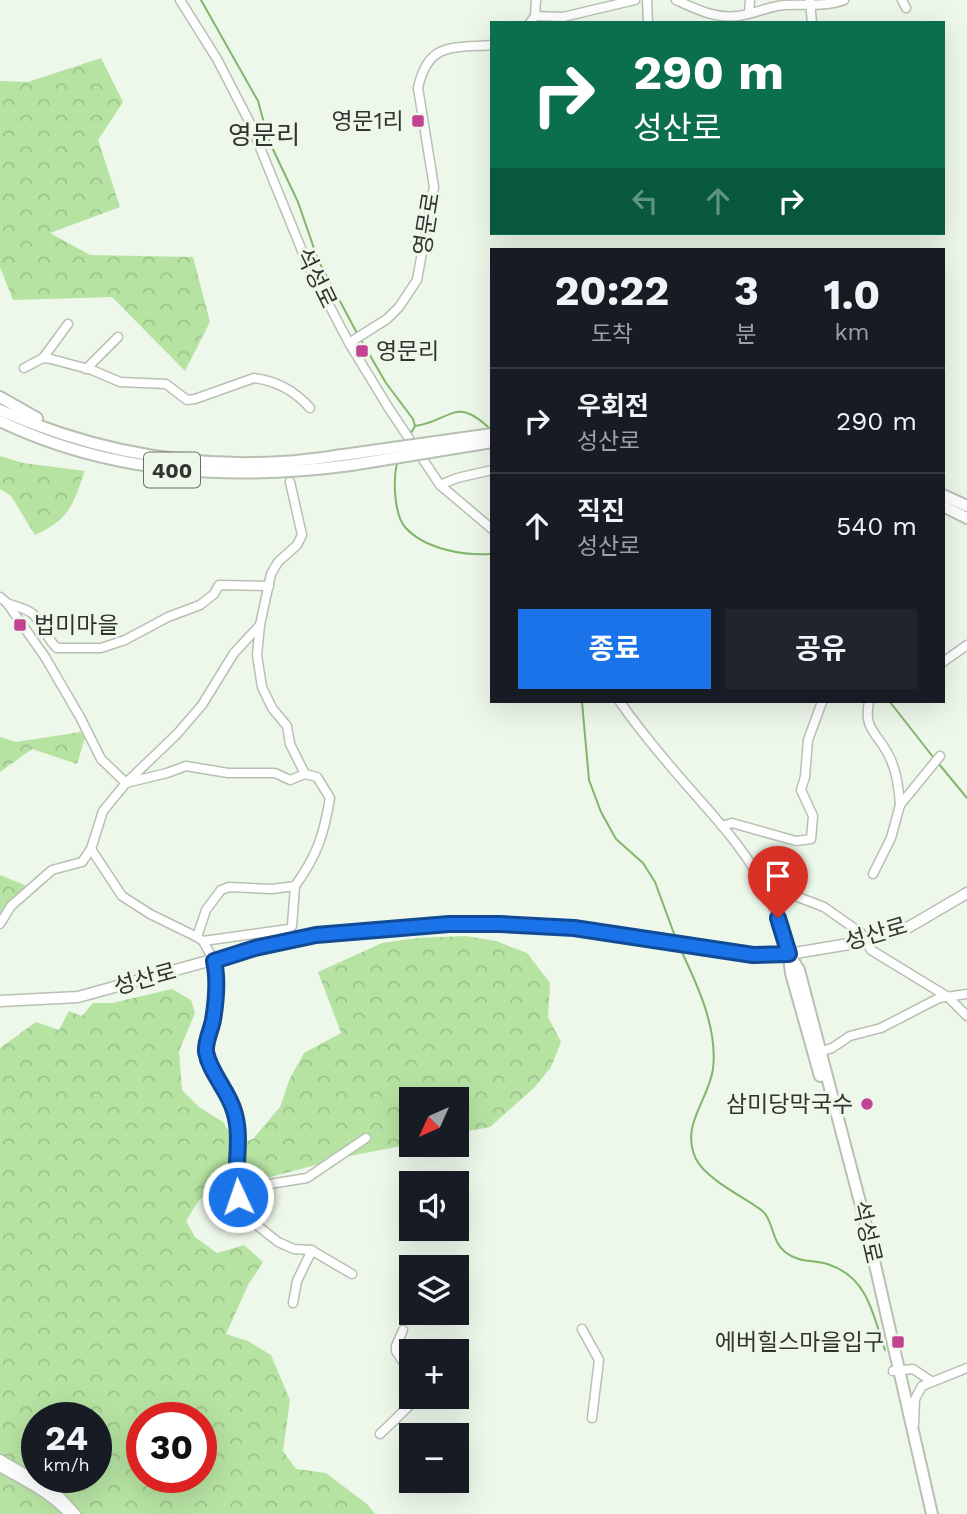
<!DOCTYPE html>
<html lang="ko">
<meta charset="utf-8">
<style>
:root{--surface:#171b24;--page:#20242c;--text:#f1f3f6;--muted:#9ea1a6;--line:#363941;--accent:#1a73e8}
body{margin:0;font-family:"Work Sans","Noto Sans KR",sans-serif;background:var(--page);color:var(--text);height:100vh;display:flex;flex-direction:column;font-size:26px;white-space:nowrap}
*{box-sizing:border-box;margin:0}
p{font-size:23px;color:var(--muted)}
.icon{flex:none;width:38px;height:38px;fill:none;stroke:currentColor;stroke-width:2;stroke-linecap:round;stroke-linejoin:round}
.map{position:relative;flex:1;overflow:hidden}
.sheet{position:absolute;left:490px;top:248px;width:455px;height:455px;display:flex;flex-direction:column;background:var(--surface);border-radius:0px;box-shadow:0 7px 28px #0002}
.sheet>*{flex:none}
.banner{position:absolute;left:490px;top:21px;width:455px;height:214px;border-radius:0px;box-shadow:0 7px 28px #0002;background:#0b6e4f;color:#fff;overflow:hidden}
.needle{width:46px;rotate:225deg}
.fabs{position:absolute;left:399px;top:1087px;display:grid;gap:14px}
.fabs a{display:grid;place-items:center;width:70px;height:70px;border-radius:0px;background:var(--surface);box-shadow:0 7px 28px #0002;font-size:35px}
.speed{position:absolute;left:21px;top:1402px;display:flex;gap:14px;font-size:35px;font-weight:700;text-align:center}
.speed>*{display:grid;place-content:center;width:91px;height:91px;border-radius:50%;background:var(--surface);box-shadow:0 7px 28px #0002;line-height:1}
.speed small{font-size:18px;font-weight:400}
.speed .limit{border:10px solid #d22;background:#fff;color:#111}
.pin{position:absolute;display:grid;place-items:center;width:60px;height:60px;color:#fff;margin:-72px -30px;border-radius:50% 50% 50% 0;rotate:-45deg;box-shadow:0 0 7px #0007}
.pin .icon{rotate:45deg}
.me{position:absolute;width:77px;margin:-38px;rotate:357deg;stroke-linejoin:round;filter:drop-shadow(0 0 5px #0008)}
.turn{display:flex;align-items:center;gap:24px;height:147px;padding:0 28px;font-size:32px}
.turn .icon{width:91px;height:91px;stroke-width:2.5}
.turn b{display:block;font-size:49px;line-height:60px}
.lanes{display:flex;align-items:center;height:66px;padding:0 28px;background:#0003;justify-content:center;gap:35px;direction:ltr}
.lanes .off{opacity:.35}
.eta{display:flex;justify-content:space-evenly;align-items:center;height:119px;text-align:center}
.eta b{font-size:42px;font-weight:700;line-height:49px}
.action{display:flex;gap:14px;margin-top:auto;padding:14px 28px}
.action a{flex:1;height:80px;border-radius:0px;background:var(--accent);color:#fff;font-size:28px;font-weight:700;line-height:80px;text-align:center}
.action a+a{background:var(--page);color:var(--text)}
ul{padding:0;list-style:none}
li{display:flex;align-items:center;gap:21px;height:105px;padding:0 28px;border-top:2px solid var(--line)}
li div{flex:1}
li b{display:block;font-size:26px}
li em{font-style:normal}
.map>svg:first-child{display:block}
.forest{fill:url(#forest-crowns);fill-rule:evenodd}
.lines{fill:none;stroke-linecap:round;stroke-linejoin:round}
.stream{stroke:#82b66a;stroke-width:2}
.minor-casing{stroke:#b8c0b4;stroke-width:11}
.major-casing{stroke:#b8c0b4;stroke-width:13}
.highway-casing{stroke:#b8c0b4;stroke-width:14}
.minor{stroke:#fff;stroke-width:8}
.major{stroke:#fff;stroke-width:10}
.highway{stroke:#fff;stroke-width:10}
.highway-bridge-casing{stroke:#b8c0b4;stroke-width:14;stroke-linecap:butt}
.highway-bridge{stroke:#fff;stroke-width:10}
.route-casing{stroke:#114b97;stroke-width:18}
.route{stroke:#1a73e8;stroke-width:12}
.poi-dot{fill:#c14391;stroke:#edf7ea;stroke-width:2.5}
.labels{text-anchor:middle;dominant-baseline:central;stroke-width:6;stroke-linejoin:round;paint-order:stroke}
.shield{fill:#edf7ea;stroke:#696f68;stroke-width:2}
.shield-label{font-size:21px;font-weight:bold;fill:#313530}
.poi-label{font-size:23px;fill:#313530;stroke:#edf7ea;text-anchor:end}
.street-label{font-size:23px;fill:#313530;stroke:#edf7ea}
.quarter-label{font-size:26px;fill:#313530;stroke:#edf7ea}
</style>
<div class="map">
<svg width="967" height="1514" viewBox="0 0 967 1514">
<defs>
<pattern id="forest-crowns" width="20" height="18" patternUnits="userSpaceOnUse" patternTransform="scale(1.75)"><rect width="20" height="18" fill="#b6e3a2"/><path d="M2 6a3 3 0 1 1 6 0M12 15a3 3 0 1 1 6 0" fill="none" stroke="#9dc38c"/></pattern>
</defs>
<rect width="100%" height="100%" fill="#edf7ea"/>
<g class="forest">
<path d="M101,58L123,102L98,140L120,207L50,233L90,255L193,257L210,322L185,371L112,297L13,300L0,267V81L28,82Z"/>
<path d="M0,456L23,463L85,471C72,506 71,518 35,535L11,496L0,489Z"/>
<path d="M81,732L85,738L77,764L32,749L0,772V737L16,742Z"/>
<path d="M0,875L32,888L0,913Z"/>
<path d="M465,936L496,941L527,953L550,983L548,1017L561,1042L551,1067L534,1088L490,1127L457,1133V1099H411V1144L350,1156L270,1177L238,1172L199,1200L186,1221L195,1237L217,1253L244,1245L263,1262L248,1285L226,1334L248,1341L271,1355L290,1400L283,1451L296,1469L326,1473L368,1505L375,1514H0V1048L36,1022L59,1030L69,1011L82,1016L93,1003H112L172,989L191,1000L195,1013L179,1051L182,1090L199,1107L223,1122L236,1144L253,1139L280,1107L290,1078L304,1053L341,1033L318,972L382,943L418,938ZM37,1418H96V1477H37ZM142,1418H201V1477H142Z"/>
</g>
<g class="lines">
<g class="stream">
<path d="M201,0L258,101L269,141L298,202L318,260L358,335"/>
<path d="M361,340L386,383L413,419L415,426L411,433"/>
<path d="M415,426C450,422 455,394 491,430"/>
<path d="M397,463C393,479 394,514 405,527C424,549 464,556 492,554"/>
<path d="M582,702L589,780L601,812L616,839L643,863L655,882L676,939"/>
<path d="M890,702L933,757"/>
<path d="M939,764L967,798"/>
<path d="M680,948C697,984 718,1028 713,1069C708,1102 680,1125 696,1159C705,1177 737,1194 754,1205C758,1208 764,1211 766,1215C774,1228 773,1242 785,1252C800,1264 814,1259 830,1265C868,1278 873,1315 885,1350"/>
</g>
<defs>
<g id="minor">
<path d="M180,0L217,59L250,123L307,263L349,343L388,407L440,485L492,529"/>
<path d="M647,0L648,23"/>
<path d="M676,0C696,9 715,19 738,16C754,14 769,6 785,5C804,4 826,7 844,0"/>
<path d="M902,0L906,8"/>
<path d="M810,1L812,23"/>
<path d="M749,13L750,0"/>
<path d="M535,16L563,17L635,0"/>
<path d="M530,23L535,16L536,0"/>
<path d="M349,343L387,319L399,307L417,280L434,187L418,88C428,42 452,48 492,45"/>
<path d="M43,358L68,324"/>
<path d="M24,368L43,358L51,359L92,370L120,382L166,384L187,400L195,399L254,378C277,381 295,391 310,408"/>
<path d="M86,369L118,337"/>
<path d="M290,482L302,535L297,545L278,562L271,574L260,625L257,655L262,687L272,708L287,726L290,744L305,774"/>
<path d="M440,485L457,478L492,470"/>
<path d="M0,597L7,603L45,657L80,717L101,759L126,783L177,734L202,705L234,653L260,625"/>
<path d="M7,603C16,607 27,608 34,615C43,625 47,639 57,648H101L125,640L168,617L200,605L214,594L219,585L269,586"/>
<path d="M943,662L967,645"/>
<path d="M620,702C634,722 650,742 666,761C698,800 735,835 760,879C773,902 781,928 789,954"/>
<path d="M869,702C863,730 878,733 889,756C897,771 899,789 900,805"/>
<path d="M722,826L732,823L796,841L811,839L813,816L801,790L805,777L808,740L822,702"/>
<path d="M91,849L122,896L150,914L197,937"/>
<path d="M873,874L891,838L900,805L940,756"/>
<path d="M769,898L779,895L798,897L824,907L861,933L871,950L948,997L967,1016"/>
<path d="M0,924L11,906L52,870L82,862L91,849L103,811L126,783L167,773L186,766L228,773H275L290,780L305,774L317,777L330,798C324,834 317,856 295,886L272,889L229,887L221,890L206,910L197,937L203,941L214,961"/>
<path d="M203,941L289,929L292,926L295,886"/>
<path d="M214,961L217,972L213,1020L206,1050L210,1063L234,1111L238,1128L235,1183L242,1207L248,1218L278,1242L294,1249L311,1250L352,1274"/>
<path d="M816,1053L832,1048L850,1036L881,1028L939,998L967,994"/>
<path d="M238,1197L263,1185L307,1178L366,1138"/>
<path d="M293,1303L297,1281L312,1250"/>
<path d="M582,1329L599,1360L592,1418"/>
<path d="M403,1330L396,1346V1351L411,1374"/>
<path d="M893,1371L913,1369L931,1381"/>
<path d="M914,1424L915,1399L922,1386L967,1368"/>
<path d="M380,1434L410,1405L413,1396"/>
<path d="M0,1459L55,1491L76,1514"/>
<path d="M0,1467C25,1482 49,1492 69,1514"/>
</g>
<path id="major" d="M0,1001L78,997L255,948L316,935L424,925L499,924L574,928L753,955L789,954L867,941L909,927L967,893"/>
<g id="highway">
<path d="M0,397L37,418"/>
<path d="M0,410C88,449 184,468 281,462C304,461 327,457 350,454"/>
<path d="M0,421C110,474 232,481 351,465"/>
<path d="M943,495L967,506"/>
<path d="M943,506L967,518"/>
<path d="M789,954L799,970L865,1221L932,1514"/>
<path d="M789,957L791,973L820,1076"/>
</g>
</defs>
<use href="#minor" class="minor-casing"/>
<use href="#major" class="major-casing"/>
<use href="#highway" class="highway-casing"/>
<use href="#minor" class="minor"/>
<use href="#major" class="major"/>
<use href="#highway" class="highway"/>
<defs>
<g id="highway-bridge">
<path d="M350,454L492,434"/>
<path d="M351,465L492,442"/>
</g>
</defs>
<use href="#highway-bridge" class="highway-bridge-casing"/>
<use href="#highway-bridge" class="highway-bridge"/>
</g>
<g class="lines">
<defs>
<path id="route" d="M238,1197C233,1169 243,1138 234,1111C228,1090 210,1073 206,1052C205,1041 211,1031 213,1020C216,1002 218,979 214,961L255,948L316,935L449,924H499L574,928L753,955L789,954L778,918"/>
</defs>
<use href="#route" class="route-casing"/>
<use href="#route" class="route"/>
</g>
<g class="poi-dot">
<rect x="411" y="114" width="14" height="14" rx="3.5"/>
<rect x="355" y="344" width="14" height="14" rx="3.5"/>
<rect x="13" y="618" width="14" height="14" rx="3.5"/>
<circle cx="867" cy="1104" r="7"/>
<rect x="891" y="1335" width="14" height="14" rx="3.5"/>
</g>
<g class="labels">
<rect class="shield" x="144" y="452.5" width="56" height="35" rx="5"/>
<g class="shield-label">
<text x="172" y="470">400</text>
</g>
<g class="poi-label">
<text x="404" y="121">영문1리</text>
<text x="376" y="351" text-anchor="start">영문리</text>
<text x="34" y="625" text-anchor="start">법미마을</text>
<text x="853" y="1104">삼미당막국수</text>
<text x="884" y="1342">에버힐스마을입구</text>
</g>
<g class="street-label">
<text transform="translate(427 224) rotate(-81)">영문로</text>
<text transform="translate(316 278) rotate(64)">석성로</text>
<text transform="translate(876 934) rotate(-16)">성산로</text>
<text transform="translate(145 979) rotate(-15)">성산로</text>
<text transform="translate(867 1232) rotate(77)">석성로</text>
</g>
<g class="quarter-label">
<text x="264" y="135">영문리</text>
</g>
</g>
</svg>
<div class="fabs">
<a><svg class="needle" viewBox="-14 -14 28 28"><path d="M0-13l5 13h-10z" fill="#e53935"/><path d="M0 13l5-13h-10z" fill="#9ea1a6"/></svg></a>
<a><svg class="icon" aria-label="sound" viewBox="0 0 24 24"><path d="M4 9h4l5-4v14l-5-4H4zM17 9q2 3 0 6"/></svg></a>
<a><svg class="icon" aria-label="layers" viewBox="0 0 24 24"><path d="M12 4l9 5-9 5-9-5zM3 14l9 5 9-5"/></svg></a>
<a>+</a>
<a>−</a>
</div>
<div class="speed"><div>24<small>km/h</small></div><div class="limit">30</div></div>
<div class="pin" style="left:778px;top:918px;background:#d93025"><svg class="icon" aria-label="arrive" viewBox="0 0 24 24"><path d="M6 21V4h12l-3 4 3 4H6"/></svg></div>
<svg class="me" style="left:238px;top:1197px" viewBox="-20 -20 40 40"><circle r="17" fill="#1a73e8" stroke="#fff" stroke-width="3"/><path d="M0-11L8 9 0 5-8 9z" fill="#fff"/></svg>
<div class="banner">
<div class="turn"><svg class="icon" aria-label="right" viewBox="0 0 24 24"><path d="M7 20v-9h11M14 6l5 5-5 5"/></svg><div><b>290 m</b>성산로</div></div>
<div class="lanes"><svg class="icon off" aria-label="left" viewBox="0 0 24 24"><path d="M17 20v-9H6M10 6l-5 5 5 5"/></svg><svg class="icon off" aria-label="ahead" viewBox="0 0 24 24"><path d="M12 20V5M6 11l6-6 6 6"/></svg><svg class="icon" aria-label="right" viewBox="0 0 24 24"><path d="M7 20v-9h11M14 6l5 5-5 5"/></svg></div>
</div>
<section class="sheet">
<div class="eta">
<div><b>20:22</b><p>도착</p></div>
<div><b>3</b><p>분</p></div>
<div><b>1.0</b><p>km</p></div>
</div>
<ul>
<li><svg class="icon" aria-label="right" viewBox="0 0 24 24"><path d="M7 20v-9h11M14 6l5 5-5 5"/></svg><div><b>우회전</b><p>성산로</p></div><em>290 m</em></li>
<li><svg class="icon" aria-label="ahead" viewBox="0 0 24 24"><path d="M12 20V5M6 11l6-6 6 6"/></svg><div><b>직진</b><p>성산로</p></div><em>540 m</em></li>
</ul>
<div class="action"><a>종료</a><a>공유</a></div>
</section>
</div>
